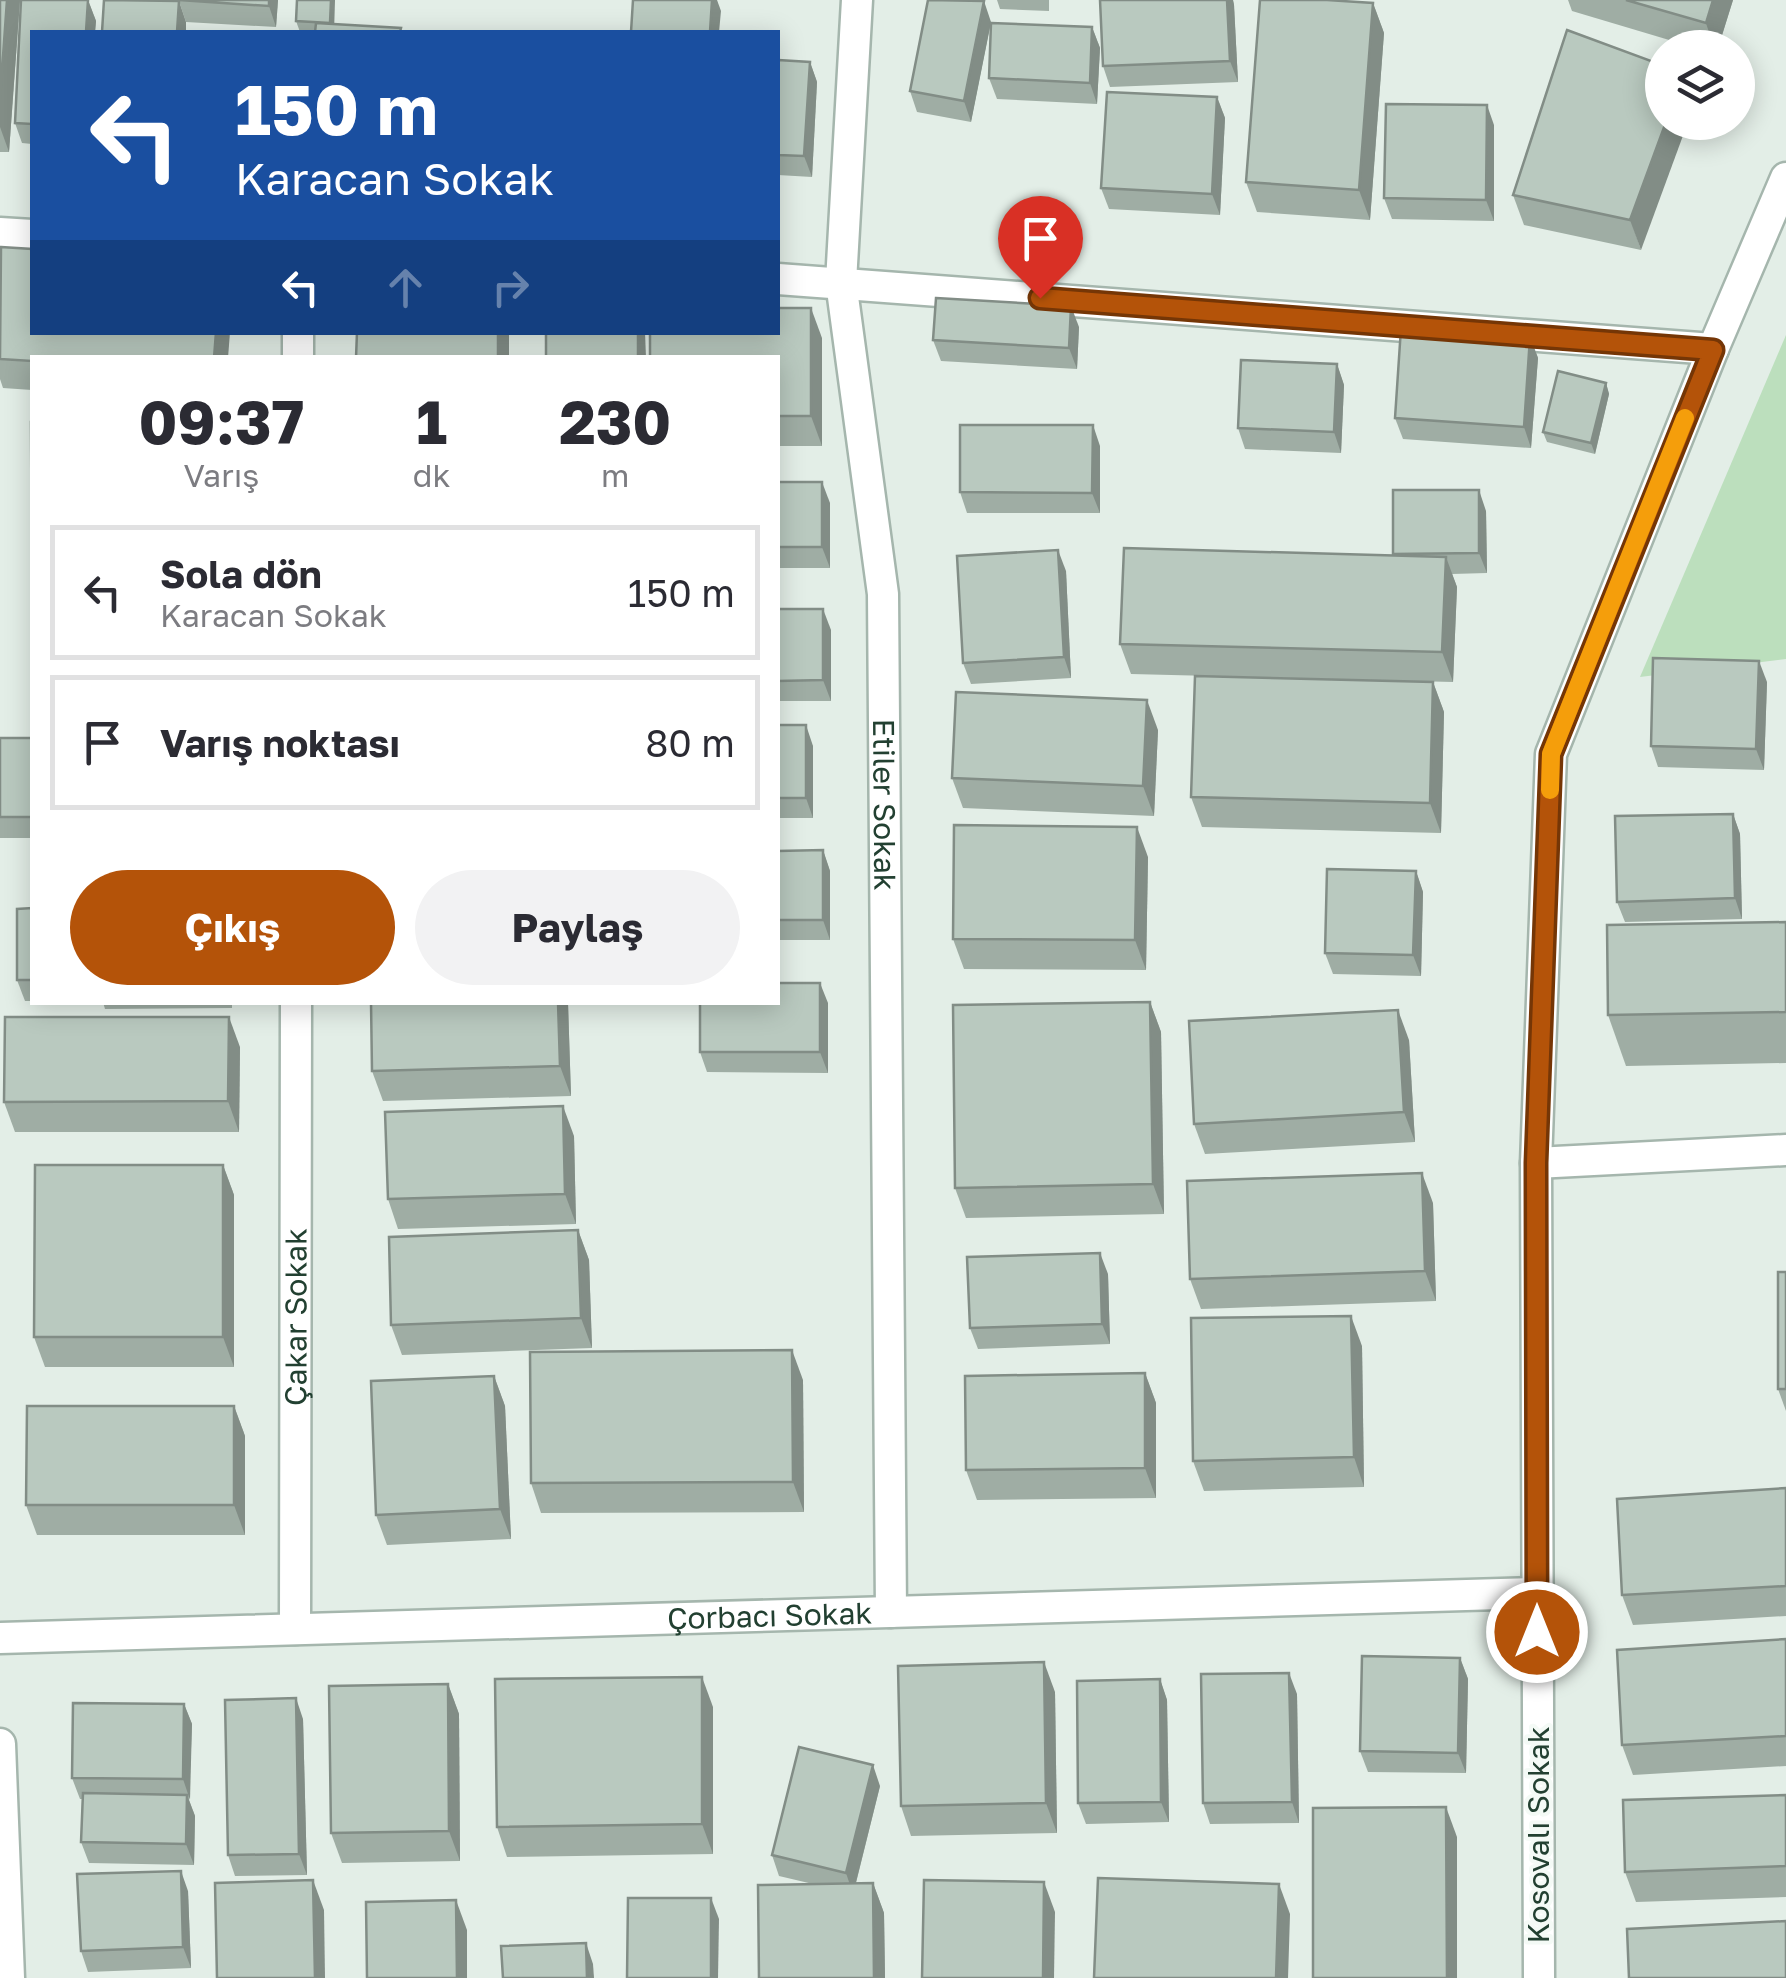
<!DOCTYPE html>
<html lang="tr">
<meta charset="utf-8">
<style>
:root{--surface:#fff;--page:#f2f2f3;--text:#2b2b33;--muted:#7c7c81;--line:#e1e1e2;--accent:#b45309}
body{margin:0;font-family:"Golos Text",sans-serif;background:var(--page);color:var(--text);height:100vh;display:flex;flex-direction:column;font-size:38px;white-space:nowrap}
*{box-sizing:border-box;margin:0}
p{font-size:32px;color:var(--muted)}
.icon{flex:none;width:55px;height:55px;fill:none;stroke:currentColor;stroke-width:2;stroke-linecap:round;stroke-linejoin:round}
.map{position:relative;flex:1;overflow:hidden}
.panel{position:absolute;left:30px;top:355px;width:750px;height:650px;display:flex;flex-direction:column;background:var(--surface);border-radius:0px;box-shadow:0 5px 25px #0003}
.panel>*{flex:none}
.top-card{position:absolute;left:30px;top:30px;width:750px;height:305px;border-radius:0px;box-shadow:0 5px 25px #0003;background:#1a4fa0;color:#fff;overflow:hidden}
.buttons{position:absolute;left:1645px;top:30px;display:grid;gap:20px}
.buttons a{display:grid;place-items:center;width:110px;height:110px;border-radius:50%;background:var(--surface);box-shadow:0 5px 25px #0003;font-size:50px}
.pin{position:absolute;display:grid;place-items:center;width:85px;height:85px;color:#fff;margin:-102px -42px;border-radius:50% 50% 50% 0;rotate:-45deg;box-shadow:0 0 10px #0007}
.pin .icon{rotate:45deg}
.me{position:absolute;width:110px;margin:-55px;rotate:0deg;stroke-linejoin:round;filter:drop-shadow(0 0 8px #0008)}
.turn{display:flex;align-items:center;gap:35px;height:210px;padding:0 40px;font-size:45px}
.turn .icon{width:130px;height:130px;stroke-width:2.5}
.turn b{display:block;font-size:70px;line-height:85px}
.lanes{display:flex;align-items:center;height:95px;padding:0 40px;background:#0003;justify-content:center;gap:50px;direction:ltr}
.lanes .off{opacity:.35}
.eta{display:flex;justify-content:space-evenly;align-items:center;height:170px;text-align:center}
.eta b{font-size:60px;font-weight:700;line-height:70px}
.button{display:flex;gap:20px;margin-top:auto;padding:20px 40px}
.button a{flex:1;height:115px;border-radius:60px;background:var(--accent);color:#fff;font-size:40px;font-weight:700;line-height:115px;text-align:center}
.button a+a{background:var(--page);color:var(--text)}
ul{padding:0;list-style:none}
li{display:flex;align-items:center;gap:30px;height:135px;margin:0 20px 15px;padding:0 20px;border:5px solid var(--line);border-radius:0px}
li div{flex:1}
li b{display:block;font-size:38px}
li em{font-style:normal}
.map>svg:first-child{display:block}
.green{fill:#bcdfbd}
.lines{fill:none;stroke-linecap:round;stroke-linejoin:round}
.street-casing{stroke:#a5b6ad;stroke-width:35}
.street{stroke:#fff;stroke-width:30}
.wall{fill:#9fada4}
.shaded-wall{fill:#828d86}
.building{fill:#b9c9bf;stroke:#828d86;stroke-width:2.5}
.route-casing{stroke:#753606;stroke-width:25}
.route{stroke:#b45309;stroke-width:18}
.slow{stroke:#f59e0b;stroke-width:18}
.labels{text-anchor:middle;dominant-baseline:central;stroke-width:8;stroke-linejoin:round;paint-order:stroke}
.street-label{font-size:30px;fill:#224031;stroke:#f4faf6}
</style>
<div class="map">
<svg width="1786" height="1978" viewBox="0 0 1786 1978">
<rect width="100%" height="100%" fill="#e3eee7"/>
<path class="green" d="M1786,335V659L1640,677Z"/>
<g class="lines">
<defs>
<g id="street">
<path id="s1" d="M857,0L841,282L883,594L891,1612"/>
<path d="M0,233L32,235"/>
<path d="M778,279L1713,349"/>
<path d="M298,358V332"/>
<path d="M1536,1163L1786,1150"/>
<path id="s2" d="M295,1629L296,1002"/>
<path id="s3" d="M0,1638L1537,1593"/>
<path d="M0,1744L9,1978"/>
<path d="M1539,1978L1536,1163L1551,754L1713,349L1786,178"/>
</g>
</defs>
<use href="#street" class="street-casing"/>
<use href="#street" class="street"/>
</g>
<g class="wall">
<path d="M0,0H20L9,152H0Z"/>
<path d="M21,0H88L96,21L95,32H32V144L22,143L15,123Z"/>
<path d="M278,0L276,27L186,22L179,1Z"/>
<path d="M335,0L315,32H300L296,21Z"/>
<path d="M997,0H1049V11L1000,9Z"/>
<path d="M1100,0H1233L1234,5L1238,82L1110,87L1103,66Z"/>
<path d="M1568,0H1733L1718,48H1696L1572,11Z"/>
<path d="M1373,3L1384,33L1370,220L1257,212L1246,182Z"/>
<path d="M991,22L971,122L917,112L910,91Z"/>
<path d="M1092,27L1100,48L1097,104L997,99L989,78Z"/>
<path d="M1567,30L1641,250L1524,225L1513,195Z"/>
<path d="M778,60L810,62L817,82L812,177L778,175Z"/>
<path d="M1217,97L1225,118L1220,215L1109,209L1101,188Z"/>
<path d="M1494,125V221L1392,219L1384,198Z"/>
<path d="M0,261L32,358V390L3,388L0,379Z"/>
<path d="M1079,327L1077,369L941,361L933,340Z"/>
<path d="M1530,337L1538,358L1531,448L1403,439L1395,418Z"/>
<path d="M822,338V446H778V358Z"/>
<path d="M1337,364L1344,385L1341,453L1245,449L1238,428Z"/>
<path d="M1606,383L1609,394L1595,454L1547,442L1543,432Z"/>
<path d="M1100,446V513H967L960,492Z"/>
<path d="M778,482L830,503V568H778Z"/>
<path d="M1486,511L1487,573L1452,574L1457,587L1453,682L1131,674L1120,644L1394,556L1393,554Z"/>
<path d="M1066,571L1071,678L971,684L963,663Z"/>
<path d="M778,609L831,630V701H778Z"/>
<path d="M1433,682L1444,712L1441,833L1202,827L1191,797Z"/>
<path d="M1767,682L1764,770L1658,767L1651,746Z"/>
<path d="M778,725L813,746V818H778Z"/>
<path d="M1158,730L1154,816L963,808L952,778Z"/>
<rect x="0" y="738" width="32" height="100"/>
<path d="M1733,814L1740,834L1742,919L1625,922L1617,902Z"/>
<path d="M823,850L830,871V940H778V851Z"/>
<path d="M1148,857L1146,970L964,969L953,939Z"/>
<path d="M1416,871L1423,892L1421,976L1333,974L1325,953Z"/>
<path d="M32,908V1001H25L17,980Z"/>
<path d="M1786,922V1063L1626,1066L1608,1015Z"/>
<path d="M103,1002H232V1008L105,1009Z"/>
<path d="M371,1002H568L571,1096L383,1101L372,1071Z"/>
<path d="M1150,1002L1161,1032L1164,1214L966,1218L955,1188Z"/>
<path d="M828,1003V1073L707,1072L700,1052Z"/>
<path d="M1409,1040L1415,1142L1205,1154L1194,1124Z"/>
<path d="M240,1047L239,1132H15L4,1102Z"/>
<path d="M574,1136L576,1224L398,1229L388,1199Z"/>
<path d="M223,1165L234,1195V1367H45L34,1337Z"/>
<path d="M1433,1203L1436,1301L1201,1309L1190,1279Z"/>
<path d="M578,1230L589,1260L592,1348L402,1355L391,1325Z"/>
<path d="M1786,1272V1411L1778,1389Z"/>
<path d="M1108,1274L1110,1344L978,1349L970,1328Z"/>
<path d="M1362,1346L1364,1487L1204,1491L1193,1461Z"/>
<path d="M1145,1373L1156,1403V1498L977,1500L966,1470Z"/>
<path d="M494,1376L505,1406L511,1539L387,1545L376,1515Z"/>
<path d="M803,1380L804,1512L541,1513L531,1483Z"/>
<path d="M234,1406L245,1436V1535H37L26,1505Z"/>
<path d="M1786,1488V1616L1633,1625L1622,1595Z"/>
<path d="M1786,1639V1766L1633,1775L1622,1745Z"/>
<path d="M1460,1658L1468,1679L1466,1773L1368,1772L1360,1751Z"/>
<path d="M1160,1679L1167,1700L1169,1822L1086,1824L1078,1803Z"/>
<path d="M448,1684L459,1714L460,1861L342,1863L331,1833Z"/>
<path d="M1055,1692L1057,1833L911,1836L901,1806Z"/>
<path d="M1297,1694L1299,1823L1210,1824L1203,1803Z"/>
<path d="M184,1704L192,1724L189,1800L195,1816L194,1865L89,1863L81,1842L82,1799H80L72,1778Z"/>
<path d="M713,1707V1854L507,1857L497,1827Z"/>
<path d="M303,1719L307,1875L235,1876L228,1855Z"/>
<path d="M880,1786L856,1883H873L884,1913L885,1978H759L813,1884L779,1876L772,1855Z"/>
<path d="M1786,1795V1897L1636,1902L1625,1872Z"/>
<path d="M188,1891L191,1968L88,1972L81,1951Z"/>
</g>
<g class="shaded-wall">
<path d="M7,0H20L9,152L0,127V99Z"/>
<path d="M88,0L96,21L95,32H86Z"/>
<path d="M269,0H278L276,27L269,6Z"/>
<path d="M331,0H335L334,32L330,23Z"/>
<path d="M712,0H717L721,11L719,32H710Z"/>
<path d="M1227,0H1233L1234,5L1238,82L1230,61Z"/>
<path d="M1713,0H1733L1718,48H1714L1706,23Z"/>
<path d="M179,1L186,22V32H177Z"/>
<path d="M984,1L991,22L971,122L964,101Z"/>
<path d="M1373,3L1384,33L1370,220L1359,190Z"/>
<path d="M1092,27L1100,48L1097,104L1090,83Z"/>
<path d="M810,62L817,82L812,177L804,156Z"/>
<path d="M1217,97L1225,118L1220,215L1212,194Z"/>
<path d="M1487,105L1494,125V221L1486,200Z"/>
<path d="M1666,122H1688L1641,250L1630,220Z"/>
<path d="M1071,306L1079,327L1077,369L1069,348Z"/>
<path d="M811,308L822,338V446L811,416Z"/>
<path d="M216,332H230L228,358H214Z"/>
<rect x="498" y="332" width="11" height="26"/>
<path d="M638,332H645L646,358H638Z"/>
<path d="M1530,337L1538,358L1531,448L1524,427Z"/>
<path d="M1337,364L1344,385L1341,453L1334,432Z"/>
<path d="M1606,383L1609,394L1595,454L1591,443Z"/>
<path d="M1093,425L1100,446V513L1092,493Z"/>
<path d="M822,482L830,503V568L822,547Z"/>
<path d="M1479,490L1486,511L1487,573L1479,553Z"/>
<path d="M1058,550L1066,571L1071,678L1064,657Z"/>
<path d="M1446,557L1457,587L1453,682L1442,652Z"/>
<path d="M823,609L831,630V701L823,680Z"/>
<path d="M1759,661L1767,682L1764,770L1756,749Z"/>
<path d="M1433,682L1444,712L1441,833L1430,803Z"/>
<path d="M1147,700L1158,730L1154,816L1143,786Z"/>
<path d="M806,725L813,746V818L806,798Z"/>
<path d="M1733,814L1740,834L1742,919L1735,898Z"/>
<path d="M1137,827L1148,857L1146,970L1135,940Z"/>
<path d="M823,850L830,871V940L823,920Z"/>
<path d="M1416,871L1423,892L1421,976L1413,955Z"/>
<path d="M820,983L828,1003V1073L820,1052Z"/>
<path d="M558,1002H568V1004L571,1096L560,1066Z"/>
<path d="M1150,1002L1161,1032L1164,1214L1153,1184Z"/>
<path d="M1398,1010L1409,1040L1415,1142L1404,1112Z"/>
<path d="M229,1017L240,1047L239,1132L228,1101Z"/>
<path d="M563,1106L574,1136L576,1224L565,1194Z"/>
<path d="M223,1165L234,1195V1367L223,1337Z"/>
<path d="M1422,1173L1433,1203L1436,1301L1425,1271Z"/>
<path d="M578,1230L589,1260L592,1348L581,1318Z"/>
<path d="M1100,1253L1108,1274L1110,1344L1102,1324Z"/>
<path d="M1351,1316L1362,1346L1364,1487L1354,1457Z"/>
<path d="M792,1350L803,1380L804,1512L793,1482Z"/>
<path d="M1145,1373L1156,1403V1498L1145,1468Z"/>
<path d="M494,1376L505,1406L511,1539L500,1509Z"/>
<path d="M234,1406L245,1436V1535L234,1505Z"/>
<path d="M1460,1658L1468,1679L1466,1773L1458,1753Z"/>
<path d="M1044,1662L1055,1692L1057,1833L1046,1803Z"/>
<path d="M1289,1673L1297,1694L1299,1823L1292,1802Z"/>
<path d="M702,1677L713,1707V1854L702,1824Z"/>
<path d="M1160,1679L1167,1700L1169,1822L1161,1802Z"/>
<path d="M448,1684L459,1714L460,1861L449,1831Z"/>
<path d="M296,1698L303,1719L307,1875L299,1854Z"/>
<path d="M184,1704L192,1724L190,1800L183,1779Z"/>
<path d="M873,1765L880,1786L853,1894L846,1873Z"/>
<path d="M187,1795L195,1816L194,1865L186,1844Z"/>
<path d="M1446,1807L1457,1837V1978H1447Z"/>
<path d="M181,1871L188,1891L191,1968L183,1947Z"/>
<path d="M313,1880L324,1910L325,1978H315Z"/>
<path d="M1044,1882L1055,1912L1054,1978H1043Z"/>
<path d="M873,1883L884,1913L885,1978H874Z"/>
<path d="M1279,1884L1290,1914L1288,1978H1276Z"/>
<path d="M711,1898L719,1919L718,1978H711Z"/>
<path d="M456,1900L467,1930V1978H457Z"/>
<path d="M586,1943L593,1964L594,1978H587Z"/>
</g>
<g class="building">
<path d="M0,0H7L0,99Z"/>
<path d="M21,0H88L86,32H32V124L15,123Z"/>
<path d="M104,0L179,1L177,32H102Z"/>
<path d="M179,0H269V6Z"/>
<path d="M297,0H331L330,23L296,21Z"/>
<path d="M633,0H712L710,32H631Z"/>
<path d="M928,0L984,1L964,101L910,91Z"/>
<path d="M1100,0H1227L1230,61L1103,66Z"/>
<path d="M1260,0H1327L1373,3L1359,190L1246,182Z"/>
<path d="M1626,0H1713L1706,23Z"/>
<path d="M316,23L401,28L400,32H315Z"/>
<path d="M991,23L1092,27L1090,83L989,78Z"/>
<path d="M1567,30L1662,65V122H1666L1630,220L1513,195Z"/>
<path d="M778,60L810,62L804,156L778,155Z"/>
<path d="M1107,92L1217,97L1212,194L1101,188Z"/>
<path d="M1386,104L1487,105L1486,200L1384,198Z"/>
<path d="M1,247L32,249V332H216L214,358H32V361L0,359Z"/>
<path d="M936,298L1071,306L1069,348L933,340Z"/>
<path d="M778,308H811V416H778V358H650V332H778Z"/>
<path d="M1401,328L1530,337L1524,427L1395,418Z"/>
<path d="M357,332H498V358H356Z"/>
<rect x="546" y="332" width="92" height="26"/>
<path d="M1241,360L1337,364L1334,432L1238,428Z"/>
<path d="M1558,371L1606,383L1591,443L1543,432Z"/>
<path d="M31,422H32V607Z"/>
<path d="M960,425H1093L1092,493L960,492Z"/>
<rect x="778" y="482" width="44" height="65"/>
<path d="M1393,490H1479V553L1393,554Z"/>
<path d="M1124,548L1446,557L1442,652L1120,644Z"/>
<path d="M1058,550L1064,657L963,663L957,556Z"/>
<path d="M778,609H823V680L778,681Z"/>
<path d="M1653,658L1759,661L1756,749L1651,746Z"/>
<path d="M1195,676L1433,682L1430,803L1191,797Z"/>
<path d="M956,692L1147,700L1143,786L952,778Z"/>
<rect x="778" y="725" width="28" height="73"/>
<rect x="0" y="738" width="32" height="79"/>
<path d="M1733,814L1735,898L1617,902L1615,816Z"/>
<path d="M954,825L1137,827L1135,940L953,939Z"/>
<path d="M823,850V920H778V851Z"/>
<path d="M1327,869L1416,871L1413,955L1325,953Z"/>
<path d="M32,908V980H17V909Z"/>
<path d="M1786,922V1012L1608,1015L1607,925Z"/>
<path d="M778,983H820V1052H700V1002H778Z"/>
<path d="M371,1002H558L560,1066L372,1071Z"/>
<path d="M1150,1002L1153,1184L955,1188L953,1005Z"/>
<path d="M1398,1010L1404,1112L1194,1124L1189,1021Z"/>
<path d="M5,1017H229L228,1101L4,1102Z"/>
<path d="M563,1106L565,1194L388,1199L385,1112Z"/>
<path d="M35,1165H223V1337H34Z"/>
<path d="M1422,1173L1425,1271L1190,1279L1187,1181Z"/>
<path d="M578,1230L581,1318L391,1325L389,1237Z"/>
<path d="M1100,1253L1102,1324L970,1328L967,1257Z"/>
<rect x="1778" y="1272" width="8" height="117"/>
<path d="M1351,1316L1354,1457L1193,1461L1191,1318Z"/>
<path d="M792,1350L793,1482L531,1483L530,1352Z"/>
<path d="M1145,1373V1468L966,1470L965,1376Z"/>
<path d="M494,1376L500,1509L376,1515L371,1381Z"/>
<path d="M27,1406H234V1505H26Z"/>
<path d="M1786,1488V1586L1622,1595L1617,1499Z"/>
<path d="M1786,1639V1736L1622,1745L1617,1650Z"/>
<path d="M1362,1656L1460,1658L1458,1753L1360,1751Z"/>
<path d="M1044,1662L1046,1803L901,1806L898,1666Z"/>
<path d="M1289,1673L1292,1802L1203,1803L1201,1674Z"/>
<path d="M702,1677V1824L497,1827L495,1679Z"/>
<path d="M1160,1679L1161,1802L1078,1803L1077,1681Z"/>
<path d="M448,1684L449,1831L331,1833L329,1686Z"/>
<path d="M296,1698L299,1854L228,1855L225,1700Z"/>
<path d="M73,1703L184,1704L183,1779L72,1778Z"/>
<path d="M799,1747L873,1765L846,1873L772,1855Z"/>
<path d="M83,1793L187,1795L186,1844L81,1842Z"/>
<path d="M1786,1795V1866L1625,1872L1623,1800Z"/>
<path d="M1446,1807L1447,1978H1313V1808Z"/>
<path d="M181,1871L183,1947L81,1951L77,1874Z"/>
<path d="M1098,1878L1279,1884L1276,1978H1094Z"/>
<path d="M313,1880L315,1978H217L215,1883Z"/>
<path d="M924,1880L1044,1882L1043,1978H922Z"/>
<path d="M873,1883L874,1978H759L758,1885Z"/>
<path d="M628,1898H711V1978H627Z"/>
<path d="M456,1900L457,1978H367L366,1902Z"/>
<path d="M1786,1921V1978H1629L1627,1929Z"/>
<path d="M586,1943L587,1978H503L501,1946Z"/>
</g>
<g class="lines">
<defs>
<path id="route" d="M1040,298L1713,350L1551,754L1536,1163L1537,1632"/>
</defs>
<use href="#route" class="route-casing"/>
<use href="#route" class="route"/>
<path class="slow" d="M1550,790L1551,754L1685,418"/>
</g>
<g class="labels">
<g class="street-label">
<text stroke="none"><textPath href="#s1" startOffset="808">Etiler Sokak</textPath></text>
<text stroke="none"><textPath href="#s2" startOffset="312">Çakar Sokak</textPath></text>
<text stroke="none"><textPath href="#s3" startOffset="770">Çorbacı Sokak</textPath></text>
<text transform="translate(1538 1835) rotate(-90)">Kosovalı Sokak</text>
</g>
</g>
</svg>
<div class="buttons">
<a><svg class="icon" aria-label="layers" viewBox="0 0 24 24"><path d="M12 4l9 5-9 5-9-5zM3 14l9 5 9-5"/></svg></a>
</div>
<div class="pin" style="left:1040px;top:298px;background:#d93025"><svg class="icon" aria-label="arrive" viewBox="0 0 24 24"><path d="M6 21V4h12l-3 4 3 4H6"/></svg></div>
<svg class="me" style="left:1537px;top:1632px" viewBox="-20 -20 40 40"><circle r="17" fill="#b45309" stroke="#fff" stroke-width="3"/><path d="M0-11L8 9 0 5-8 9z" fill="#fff"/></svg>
<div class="top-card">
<div class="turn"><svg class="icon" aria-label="left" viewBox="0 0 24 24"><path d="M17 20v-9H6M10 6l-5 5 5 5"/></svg><div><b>150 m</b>Karacan Sokak</div></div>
<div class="lanes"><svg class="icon" aria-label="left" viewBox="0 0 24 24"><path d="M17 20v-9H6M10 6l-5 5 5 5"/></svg><svg class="icon off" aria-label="ahead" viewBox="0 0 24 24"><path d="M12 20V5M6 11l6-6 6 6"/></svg><svg class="icon off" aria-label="right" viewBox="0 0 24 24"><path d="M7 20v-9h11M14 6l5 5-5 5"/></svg></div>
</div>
<section class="panel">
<div class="eta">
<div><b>09:37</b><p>Varış</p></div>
<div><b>1</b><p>dk</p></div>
<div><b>230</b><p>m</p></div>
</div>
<ul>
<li><svg class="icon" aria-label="left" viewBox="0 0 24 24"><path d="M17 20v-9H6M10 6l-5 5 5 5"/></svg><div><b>Sola dön</b><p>Karacan Sokak</p></div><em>150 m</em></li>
<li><svg class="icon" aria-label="arrive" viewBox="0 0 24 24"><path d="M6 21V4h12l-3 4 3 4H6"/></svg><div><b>Varış noktası</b></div><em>80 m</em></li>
</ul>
<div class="button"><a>Çıkış</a><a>Paylaş</a></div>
</section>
</div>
